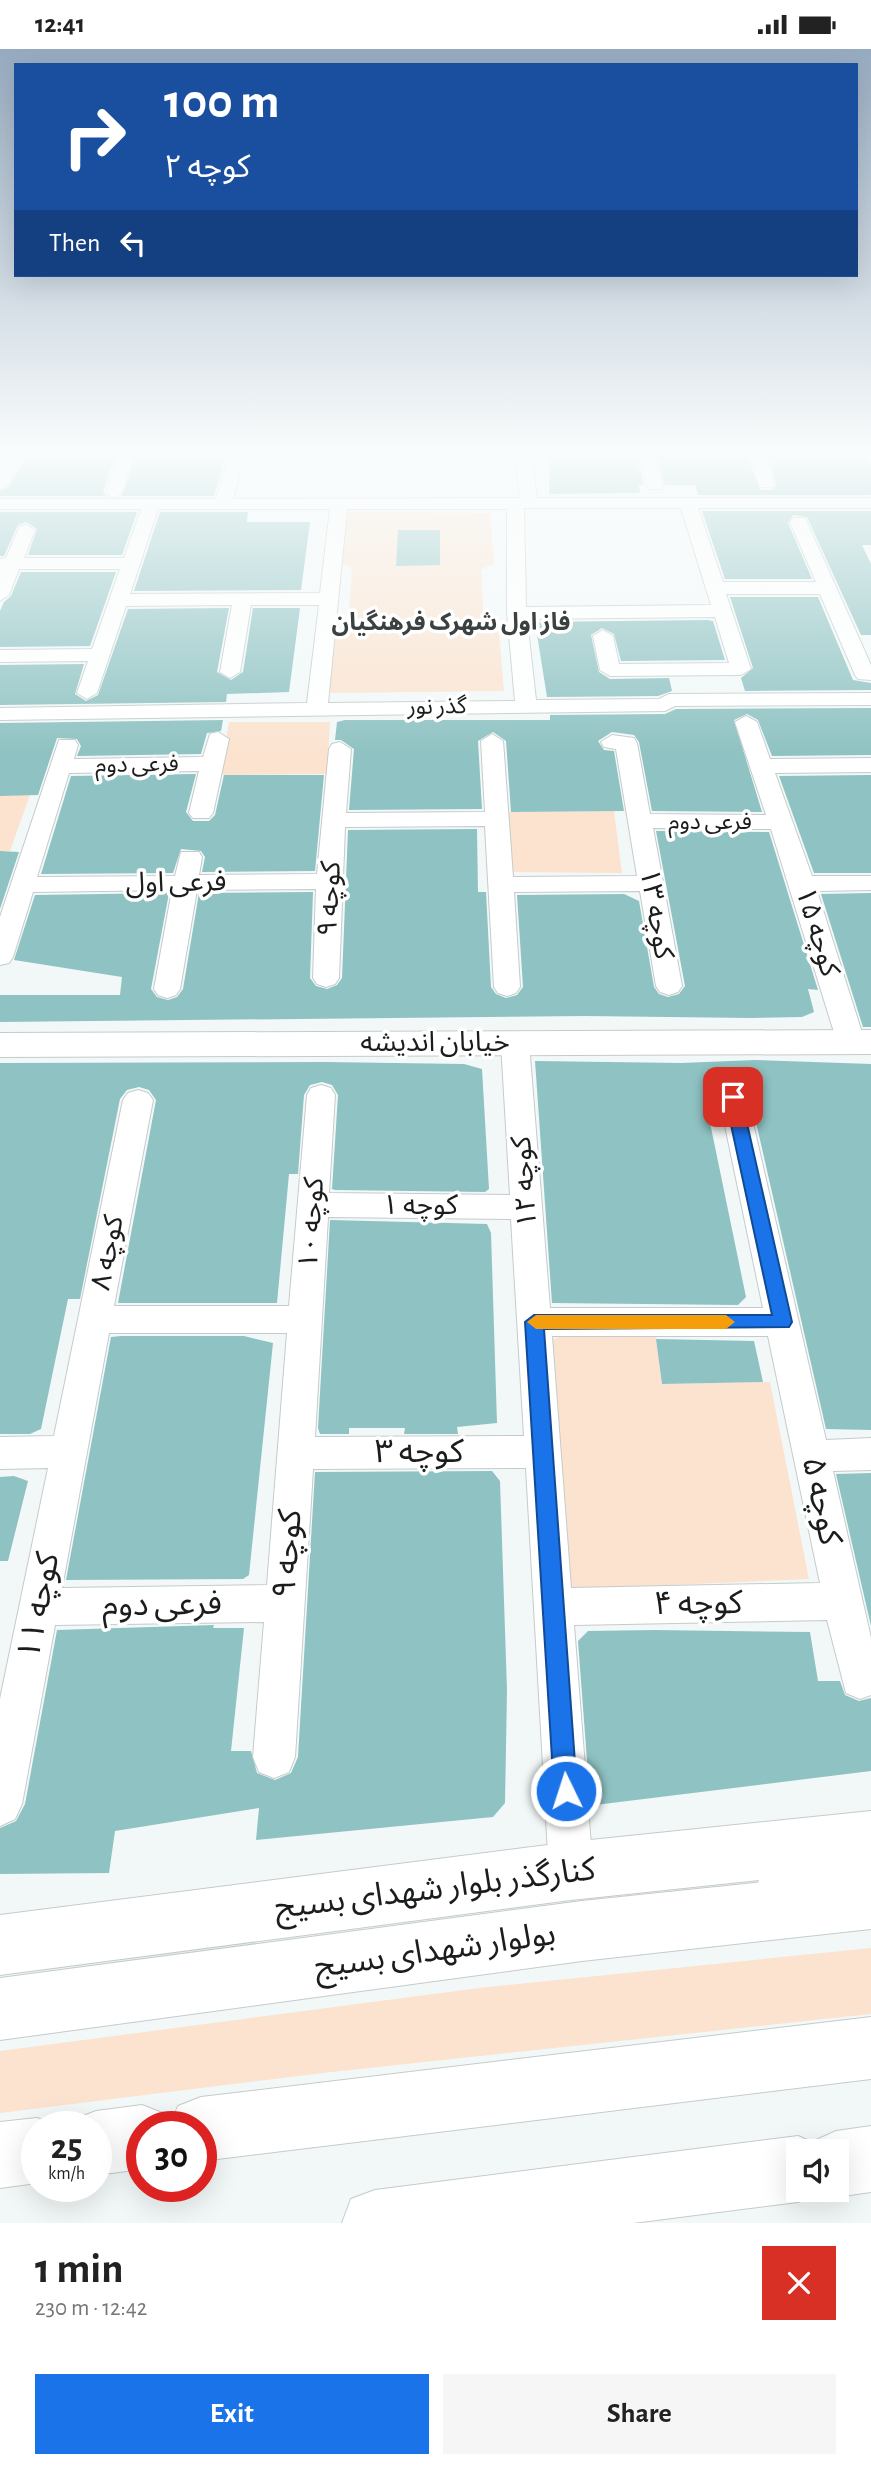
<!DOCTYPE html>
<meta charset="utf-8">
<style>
:root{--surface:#fff;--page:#f6f6f6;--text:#222;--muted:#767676;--accent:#1a73e8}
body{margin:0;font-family:"Alegreya Sans","Noto Sans Arabic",sans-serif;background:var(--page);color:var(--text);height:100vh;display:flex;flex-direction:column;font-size:26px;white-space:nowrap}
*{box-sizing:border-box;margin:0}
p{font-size:23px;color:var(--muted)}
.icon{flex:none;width:38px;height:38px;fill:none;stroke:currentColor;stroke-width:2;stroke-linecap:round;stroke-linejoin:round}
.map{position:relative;height:2174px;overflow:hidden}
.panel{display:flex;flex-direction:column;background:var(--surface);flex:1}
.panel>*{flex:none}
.banner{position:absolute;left:14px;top:14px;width:844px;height:214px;border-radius:0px;box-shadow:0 7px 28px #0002;background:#1a4fa0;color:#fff;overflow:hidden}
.controls{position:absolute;left:786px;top:2090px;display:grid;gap:14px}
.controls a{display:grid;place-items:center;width:63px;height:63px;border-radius:0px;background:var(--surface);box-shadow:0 7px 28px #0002;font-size:35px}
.speed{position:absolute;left:21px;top:2062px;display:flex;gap:14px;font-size:35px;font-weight:700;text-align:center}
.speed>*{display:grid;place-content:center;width:91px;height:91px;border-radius:50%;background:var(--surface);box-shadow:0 7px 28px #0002;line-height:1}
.speed small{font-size:18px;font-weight:400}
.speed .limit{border:10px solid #d22;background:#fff;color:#111}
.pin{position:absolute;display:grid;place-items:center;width:60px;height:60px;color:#fff;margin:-30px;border-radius:14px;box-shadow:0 4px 10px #0006}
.me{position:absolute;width:77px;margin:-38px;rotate:356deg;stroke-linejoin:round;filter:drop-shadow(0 0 5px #0008)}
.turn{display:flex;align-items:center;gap:24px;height:147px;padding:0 35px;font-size:32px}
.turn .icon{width:91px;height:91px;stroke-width:2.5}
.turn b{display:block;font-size:49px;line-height:60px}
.then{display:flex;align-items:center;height:66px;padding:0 35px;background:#0003;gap:14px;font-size:26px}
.round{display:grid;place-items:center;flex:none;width:74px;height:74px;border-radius:0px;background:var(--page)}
.headline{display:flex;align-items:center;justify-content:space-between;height:119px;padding:0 35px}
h1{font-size:42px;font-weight:700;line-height:52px}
.primary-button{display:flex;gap:14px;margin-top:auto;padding:14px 35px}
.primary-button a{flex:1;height:80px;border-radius:0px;background:var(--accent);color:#fff;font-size:28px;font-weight:700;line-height:80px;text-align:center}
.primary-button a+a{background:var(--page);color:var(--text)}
.status{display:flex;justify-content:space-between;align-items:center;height:49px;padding:0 35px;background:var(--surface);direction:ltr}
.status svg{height:19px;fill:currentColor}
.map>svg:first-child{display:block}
.green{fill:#fbe3cf;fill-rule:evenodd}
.building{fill:#8fc2c2}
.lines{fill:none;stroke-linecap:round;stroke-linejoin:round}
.minor-casing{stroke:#c5cbcb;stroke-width:2}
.tertiary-casing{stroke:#c5cbcb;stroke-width:2}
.primary-casing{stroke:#c5cbcb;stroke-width:2}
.minor{fill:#fff;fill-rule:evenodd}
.tertiary{fill:#fff;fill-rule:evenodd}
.primary{fill:#fff;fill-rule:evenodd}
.route{fill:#1a73e8;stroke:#114b97;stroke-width:2}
.slow{fill:#f59e0b}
.labels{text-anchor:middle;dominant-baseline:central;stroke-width:7;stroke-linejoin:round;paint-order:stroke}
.far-street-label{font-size:23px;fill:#1b1d1d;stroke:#fff}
.far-neighbourhood-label{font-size:24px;font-weight:bold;fill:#3b4040;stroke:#fff}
.street-label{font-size:28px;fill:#1b1d1d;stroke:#fff}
.near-street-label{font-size:33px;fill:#1b1d1d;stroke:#fff}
</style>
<div class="status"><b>12:41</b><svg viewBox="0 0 49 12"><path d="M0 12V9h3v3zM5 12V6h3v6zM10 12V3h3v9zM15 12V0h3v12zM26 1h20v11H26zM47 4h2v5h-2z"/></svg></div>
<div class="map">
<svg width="871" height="2174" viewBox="0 0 871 2174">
<rect width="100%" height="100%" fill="#f2f8f8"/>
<g class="green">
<path d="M343,462L490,464L494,514L481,521L484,577L499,583L504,642L327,644L332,584L348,577L352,519L339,513ZM398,481H440V516H396Z"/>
<path d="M229,673H330L327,725L219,726Z"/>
<path d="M0,746H30L10,802H0Z"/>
<path d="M614,762L622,824L507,823L505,763Z"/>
<path d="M656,1286L662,1335L770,1333L809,1530L559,1541L544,1294L562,1287Z"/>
<path d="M871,1899V1965L323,2024L0,2064V2002L479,1939Z"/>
</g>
<g class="building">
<path d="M33,402H116L103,443L106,447H0V441L8,439L28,404Z"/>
<path d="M137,402H227L214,447H122Z"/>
<path d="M550,402H635L644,436H639L640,444L549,445Z"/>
<path d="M656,402H745L760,441H772L776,435L766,402H863L871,416V446H698L695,436H665Z"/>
<path d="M702,462H871V496H862L871,515V586H861L807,468L793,466L788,474L812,530H725Z"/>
<path d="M0,463H137L122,506H28L37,480L26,473L18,476L4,507H0Z"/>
<path d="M160,463H248L247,473H310L301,541L134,542Z"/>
<path d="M398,481H440V516L396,517Z"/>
<path d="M21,523H116L90,597L0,598V562L4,553L11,547Z"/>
<path d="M730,548H818L853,631L871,634V641L745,642L741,629L753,619Z"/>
<path d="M229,559L217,623L231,631L243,623L253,559H300L289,643L227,645L226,653L0,656V616L84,615L75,645L86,652L98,646L128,560Z"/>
<path d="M707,571L713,572L725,611L621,612L614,585L602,579L591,586L599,623L610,630L669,629L672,642L658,647L547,648L535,573Z"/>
<path d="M871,659V706L772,707L758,671L747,665L734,671L762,763L652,762L639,693L634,686L612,683L598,692L604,701L614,702L624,762L511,763L506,692L493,683L478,692L482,760L349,761L354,700L341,691H335L337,673L345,671H550V666L665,665L676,660Z"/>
<path d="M223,671L221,682L207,684L201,705L77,707L81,697L77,690L57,689L38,746L0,747V674Z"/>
<path d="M196,725L186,763L193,772H209L215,766L224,726H324L315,822L202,823L205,808L201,802L181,800L173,824L41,825L71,727Z"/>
<path d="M871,726V824H814L779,727Z"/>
<path d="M477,780L478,843H486L491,938L496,945L506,949L517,946L523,938L517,846L624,845L639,852L654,938L659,945L668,948L679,945L685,937L656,782L769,783L818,941L808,940L814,963L802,968L751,969L585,967L0,973V946H120L122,928L14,911L35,846L169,844L151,940L157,948L168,951L177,948L183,940L199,844L313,843L310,929L316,937L327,940L337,936L342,929L348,781Z"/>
<path d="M0,802L19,803L0,860Z"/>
<path d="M871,844V978H863L821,845Z"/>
<path d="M755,1011L871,1015V1381L826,1380L750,1047L744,1038L734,1035L722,1038L716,1049L719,1061L708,1064L746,1248L738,1256L552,1254L535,1012L681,1014Z"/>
<path d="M325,1013L464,1015L482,1020L489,1140L485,1143L335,1141L332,1140L338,1046L332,1036L322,1033L310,1036L304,1046L298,1125H289L277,1254H118L156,1051L149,1041L139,1038L127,1041L120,1050L80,1250H68L41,1380L30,1385H0V1014Z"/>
<path d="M330,1171L487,1175L491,1184L497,1374L457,1378L458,1385H404L405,1379H349V1385H320L318,1379Z"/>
<path d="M121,1287H244L273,1294L249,1526L243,1530L66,1531L111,1288Z"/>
<path d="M656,1290L754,1292L763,1333L662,1335Z"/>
<path d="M492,1422L500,1432L507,1641L505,1754L493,1768L256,1791L259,1759L115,1782L109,1824L0,1825V1779L16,1772L25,1755L57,1581L214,1576L213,1579H244L231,1702H251L257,1724L275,1731L291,1724L298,1708L315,1423Z"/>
<path d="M871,1424V1577L836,1425Z"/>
<path d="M14,1427L28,1432L8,1512H0V1428Z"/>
<path d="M654,1581L810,1583L818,1632H840L845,1646L859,1652L871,1649V1722L595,1756L590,1751L578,1592L588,1582Z"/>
</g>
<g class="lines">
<defs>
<g id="minor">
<path d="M10,402H26L6,438L0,439V420Z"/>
<path d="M119,402H135L122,444L114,449L106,444Z"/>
<path d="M230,402H246L233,450L520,449L515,402H531L537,449H871V459H698L723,533H816L790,473L793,469H805L871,616V631L858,630L855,626L820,545H726L751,620L741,626L610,627L600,621L593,587L603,581L613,587L619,615L729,614L715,568L527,570L536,651L659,650L669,645L871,644V656L675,657L665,662L0,671V659L307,654L319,556H251L240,623L230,629L220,623L232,556L126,557L97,644L87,650L77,644L88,612L0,613V601L92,600L120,520H19L9,546L0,552V510L6,509L20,477L26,476L35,481L24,509H124L141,460H0V450H216ZM524,459H681L711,556L526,558ZM158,460H330L320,544L130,545ZM347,460H507V564L515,652L328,654Z"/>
<path d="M637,402H653L663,436L661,440H649L647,436Z"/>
<path d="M747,402H763L774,434L772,438H760Z"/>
<path d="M746,667L757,673L770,710L871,709V723L775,724L812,827H871V841L817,842L865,993L861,1000L851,1002L841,1000L837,993L771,780L653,779L682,937L678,943L669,946L660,943L656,937L640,842L514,843L520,938L516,944L507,947L498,944L494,938L485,777L345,778L339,929L335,935L326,938L317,935L313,929L316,840L197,841L180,940L176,946L167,949L158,946L154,940L172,841L33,843L13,908L9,914L0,916V868L59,691H75L78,696L74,710L203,708L210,685L218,683L229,690L213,764L209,769H193L189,764L199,722L69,724L37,828L175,827L181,803H199L202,808L199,826L317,825L329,700L332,695L340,693L351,700L346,764L485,763L481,692L492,685L503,692L513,828L637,827L616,700L604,698L601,693L612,686L634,689L637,694L650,765L766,766L735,673Z"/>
<path d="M515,985L525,987L529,994L550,1259H763L719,1048L723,1041L733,1038L743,1041L747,1048L826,1391L871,1389V1421L833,1422L871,1589V1646L860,1650L846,1644L827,1571L574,1576L593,1822L587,1838L571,1844L555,1838L549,1822L526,1419L313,1420L295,1708L289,1723L274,1729L259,1723L253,1708L264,1573L55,1576L22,1755L15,1770L0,1777V1650L48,1419L0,1420V1388L54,1387L123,1051L128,1044L138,1041L148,1044L153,1051L114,1257H289L307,1046L311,1039L321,1036L331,1039L335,1046L329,1144L510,1146L501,994L505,987ZM328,1168L511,1170L524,1387L315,1388ZM109,1284H287L267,1536L62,1539ZM552,1287H768L820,1534L571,1539Z"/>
</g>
<g id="tertiary">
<path d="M871,981V1005L0,1008V984Z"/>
<path d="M871,1762V1832L778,1881L757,1873L749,1852L759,1831L571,1851L0,1926V1866L571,1793Z"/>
<path d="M871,2077V2143L836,2148L822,2142L798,2153L633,2174H342L351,2150L375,2141L798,2087L812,2093L836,2082ZM798,2102H836V2140H798Z"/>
</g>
<g id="primary">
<path d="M871,1822V1880L582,1912L0,1991V1929L582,1852Z"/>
<path d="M871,1968V2030L201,2112V2077H170L178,2057L201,2048Z"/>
<path d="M142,2056L165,2065L170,2077H142V2120L96,2126V2077H71L73,2071L96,2062Z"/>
<path d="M37,2069L58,2077H37V2134L0,2139V2073Z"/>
</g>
</defs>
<use href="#minor" class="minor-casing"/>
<use href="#tertiary" class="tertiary-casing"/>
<use href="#primary" class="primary-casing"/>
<use href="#minor" class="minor"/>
<use href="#tertiary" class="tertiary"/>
<use href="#primary" class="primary"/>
</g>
<linearGradient id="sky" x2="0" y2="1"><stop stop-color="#97abc0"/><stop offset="0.57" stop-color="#f9fcfc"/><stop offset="1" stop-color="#f9fcfc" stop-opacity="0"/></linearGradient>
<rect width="871" height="707" fill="url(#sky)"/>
<path class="route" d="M733,1043L741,1048L792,1273L789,1278L544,1280L577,1742L574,1751L566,1754L558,1751L554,1742L525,1273L534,1266H772L725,1048Z"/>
<path class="slow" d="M536,1266H726L735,1273L726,1280H536L527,1273Z"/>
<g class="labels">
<g class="far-street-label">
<text transform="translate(437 658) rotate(-1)">گذر نور</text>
<text transform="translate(137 716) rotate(-1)">فرعی دوم</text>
<text x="710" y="773">فرعی دوم</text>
</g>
<g class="far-neighbourhood-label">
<text x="451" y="574">فاز اول شهرک فرهنگیان</text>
</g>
<g class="street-label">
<text transform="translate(176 834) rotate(-1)">فرعی اول</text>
<text transform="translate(330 850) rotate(-87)">کوچه ۹</text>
<text transform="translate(656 865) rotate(80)">کوچه ۱۳</text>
<text transform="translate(817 883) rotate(73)">کوچه ۱۵</text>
<text x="435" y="994">خیابان اندیشه</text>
<text transform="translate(525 1133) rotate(-94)">کوچه ۱۲</text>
<text x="420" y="1157">کوچه ۱</text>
<text transform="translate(312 1174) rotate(-86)">کوچه ۱۰</text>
<text transform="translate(108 1204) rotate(-79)">کوچه ۸</text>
</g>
<g class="near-street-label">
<text x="419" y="1403">کوچه ۳</text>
<text transform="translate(821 1452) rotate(78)">کوچه ۵</text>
<text transform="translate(288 1505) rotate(-86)">کوچه ۹</text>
<text transform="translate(698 1555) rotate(-1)">کوچه ۴</text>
<text transform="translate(162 1556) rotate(-1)">فرعی دوم</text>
<text transform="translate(39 1557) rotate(-79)">کوچه ۱۱</text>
<text transform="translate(435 1840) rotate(-7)">کنارگذر بلوار شهدای بسیج</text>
<text transform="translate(435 1902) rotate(-8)">بولوار شهدای بسیج</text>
</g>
</g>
</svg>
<div class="controls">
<a><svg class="icon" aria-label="sound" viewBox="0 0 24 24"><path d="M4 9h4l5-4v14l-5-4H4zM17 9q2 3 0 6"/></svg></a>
</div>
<div class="speed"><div>25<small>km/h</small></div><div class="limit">30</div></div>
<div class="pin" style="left:733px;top:1048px;background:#d93025"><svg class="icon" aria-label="arrive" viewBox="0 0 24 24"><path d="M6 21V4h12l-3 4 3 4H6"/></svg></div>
<svg class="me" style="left:566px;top:1742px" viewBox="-20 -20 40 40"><circle r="17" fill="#1a73e8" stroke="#fff" stroke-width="3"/><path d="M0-11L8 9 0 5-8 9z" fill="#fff"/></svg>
<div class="banner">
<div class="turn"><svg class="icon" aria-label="right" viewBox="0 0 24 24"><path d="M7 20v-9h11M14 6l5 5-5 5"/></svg><div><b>100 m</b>کوچه ۲</div></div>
<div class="then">Then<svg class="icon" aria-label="left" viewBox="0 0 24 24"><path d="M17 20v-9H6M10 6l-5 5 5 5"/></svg></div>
</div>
</div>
<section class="panel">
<div class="headline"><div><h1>1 min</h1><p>230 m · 12:42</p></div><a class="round" style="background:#d93025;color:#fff"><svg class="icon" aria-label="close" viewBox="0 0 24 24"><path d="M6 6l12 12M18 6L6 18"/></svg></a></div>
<div class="primary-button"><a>Exit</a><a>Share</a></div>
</section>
